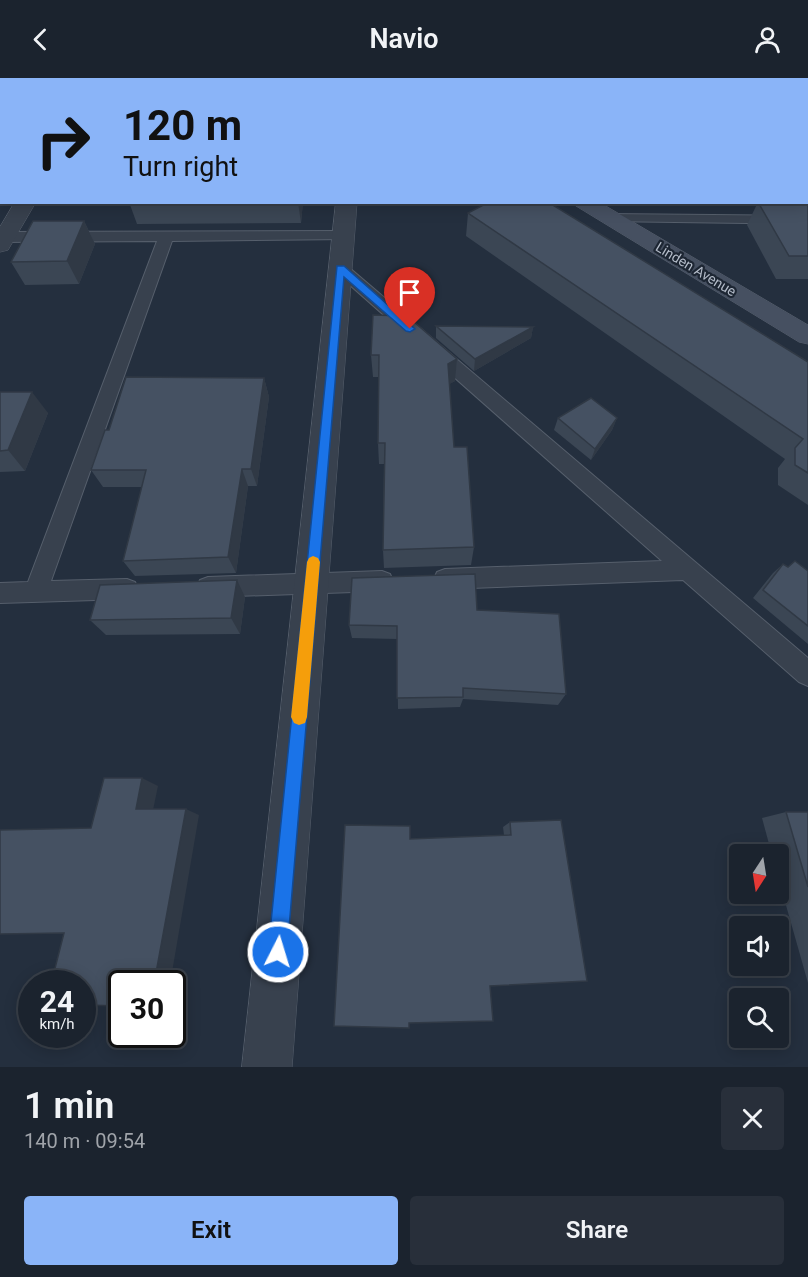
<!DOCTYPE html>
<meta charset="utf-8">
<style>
:root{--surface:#1b232e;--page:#282f3a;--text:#f1f3f6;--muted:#a0a4aa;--line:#39404a;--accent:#8ab4f8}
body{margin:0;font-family:Roboto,sans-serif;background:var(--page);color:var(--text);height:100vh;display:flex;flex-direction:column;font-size:22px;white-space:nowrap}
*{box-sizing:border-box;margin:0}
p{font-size:20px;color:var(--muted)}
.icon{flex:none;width:33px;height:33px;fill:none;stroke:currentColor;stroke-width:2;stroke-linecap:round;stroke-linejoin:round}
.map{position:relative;height:989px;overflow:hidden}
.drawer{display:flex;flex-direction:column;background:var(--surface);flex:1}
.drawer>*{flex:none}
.banner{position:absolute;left:0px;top:0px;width:808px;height:126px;box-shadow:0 3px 15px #0003,0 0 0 2px var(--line);background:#8ab4f8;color:#111;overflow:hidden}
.needle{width:39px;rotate:192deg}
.tools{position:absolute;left:729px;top:766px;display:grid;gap:12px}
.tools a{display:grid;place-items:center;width:60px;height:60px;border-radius:6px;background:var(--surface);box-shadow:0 3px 15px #0003,0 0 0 2px var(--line);font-size:30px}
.speed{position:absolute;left:18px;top:892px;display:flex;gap:12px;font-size:30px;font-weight:700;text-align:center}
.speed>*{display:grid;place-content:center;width:78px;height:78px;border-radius:50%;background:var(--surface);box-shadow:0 3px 15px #0003,0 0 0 2px var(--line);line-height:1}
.speed small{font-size:15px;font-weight:400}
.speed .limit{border:3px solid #111;border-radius:9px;background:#fff;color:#111}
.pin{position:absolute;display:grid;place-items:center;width:51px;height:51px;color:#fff;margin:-62px -26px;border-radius:50% 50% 50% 0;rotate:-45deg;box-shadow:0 0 6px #0007}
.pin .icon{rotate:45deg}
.me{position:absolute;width:66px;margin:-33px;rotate:5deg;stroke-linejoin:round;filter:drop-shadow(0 0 4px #0008)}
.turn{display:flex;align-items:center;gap:21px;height:126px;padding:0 24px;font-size:27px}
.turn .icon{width:78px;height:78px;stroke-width:2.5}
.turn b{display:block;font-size:42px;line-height:51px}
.round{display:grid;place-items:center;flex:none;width:63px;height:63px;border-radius:6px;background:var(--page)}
.summary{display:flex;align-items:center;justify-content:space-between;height:102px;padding:0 24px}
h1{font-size:36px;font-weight:600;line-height:45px}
.cta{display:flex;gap:12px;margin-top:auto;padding:12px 24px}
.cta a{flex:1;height:69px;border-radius:6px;background:var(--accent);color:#111;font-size:24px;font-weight:600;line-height:69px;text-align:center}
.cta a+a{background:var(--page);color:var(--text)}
header{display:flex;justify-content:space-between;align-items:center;height:78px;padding:0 24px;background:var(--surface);font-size:27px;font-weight:600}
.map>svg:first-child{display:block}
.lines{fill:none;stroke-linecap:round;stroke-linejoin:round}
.service-casing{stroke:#565f6c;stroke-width:2}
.minor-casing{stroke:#565f6c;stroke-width:1}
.tertiary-casing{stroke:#565f6c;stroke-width:1}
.secondary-casing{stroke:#565f6c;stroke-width:1}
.service{fill:#38414e;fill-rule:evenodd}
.minor{fill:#38414e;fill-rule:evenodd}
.tertiary{fill:#38414e;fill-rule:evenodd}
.secondary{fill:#465061;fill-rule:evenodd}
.wall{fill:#3b4654}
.shaded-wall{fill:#303945}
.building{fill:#455162;stroke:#303945;stroke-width:1.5}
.route{fill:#1a73e8;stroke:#114b97;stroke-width:1.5}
.slow{fill:#f59e0b}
.labels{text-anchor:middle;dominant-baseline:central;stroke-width:4.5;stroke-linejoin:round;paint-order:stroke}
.far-street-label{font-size:14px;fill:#b4bcc9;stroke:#1d2633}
</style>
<header><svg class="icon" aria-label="back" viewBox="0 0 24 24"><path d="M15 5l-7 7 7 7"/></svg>Navio<svg class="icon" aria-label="person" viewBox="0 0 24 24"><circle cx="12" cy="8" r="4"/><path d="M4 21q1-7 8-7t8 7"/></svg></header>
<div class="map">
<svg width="808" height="989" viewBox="0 0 808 989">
<rect width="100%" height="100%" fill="#242f3e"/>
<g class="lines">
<defs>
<g id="service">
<path d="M105,0H117L118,2H106Z"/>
<path d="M292,0H308L291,2Z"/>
<path d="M609,136L808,138V146L604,143L602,140L604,137Z"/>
<path d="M343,153L351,158L348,161L172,163L51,503L127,501L135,504L138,511L135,518L127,521L0,525V505L28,504L157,163L0,164V154Z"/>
<path d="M340,185L346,187L808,580V608L799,604L683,502L445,511L437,508L434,501L437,494L445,491L662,483L334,193L332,190L334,187Z"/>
<path d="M382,493L390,496L393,503L390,510L382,513L208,519L200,516L197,509L200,502L208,499Z"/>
</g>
<g id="minor">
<path d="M15,124H36L8,172L0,174V149Z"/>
<path d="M336,124H357L292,989H242Z"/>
</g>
<rect id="tertiary" x="0" y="25" width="2" height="10"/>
<g id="secondary">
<path d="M370,0H387L388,2H371Z"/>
<path d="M573,124H599L808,247V266L799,264L576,128Z"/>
</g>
</defs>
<use href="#service" class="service-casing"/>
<use href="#minor" class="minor-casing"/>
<use href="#tertiary" class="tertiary-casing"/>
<use href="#secondary" class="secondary-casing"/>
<use href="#service" class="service"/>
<use href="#minor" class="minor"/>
<use href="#tertiary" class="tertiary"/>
<use href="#secondary" class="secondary"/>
</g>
<g class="wall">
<path d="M590,0H684L687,2H591Z"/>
<path d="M720,0H808V67L807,69V2H721Z"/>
<path d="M129,124H303L301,145L137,146Z"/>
<path d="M758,124L808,125V201H776L747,147Z"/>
<path d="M468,135L808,284V427L778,407V390L785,381L466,158Z"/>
<path d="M84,143L95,166L79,206L25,207L11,184Z"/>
<path d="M436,248L533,249L531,260L474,293L436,260Z"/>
<path d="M371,277L457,281L455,303L449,306L454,369L474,469L471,487L384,490L383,472L384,386H379L378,365L379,299H373Z"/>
<path d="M264,300L269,319L257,408H248L236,495L135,498L123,483L142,409H103L91,392L109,352Z"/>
<path d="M0,314L48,335L25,393L0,394Z"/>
<path d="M558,340H617L612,352L591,382L554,352Z"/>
<path d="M783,486L788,489L808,493V566L753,520L773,495Z"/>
<path d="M245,519L240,556L106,557L90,542Z"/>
<path d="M477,532L566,616L558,627L463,621L460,629L398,631L397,561L352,560L349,547Z"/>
<path d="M786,734H808V905L778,799V777H772L762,740Z"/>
<path d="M510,744L587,903L410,761L504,757L503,749Z"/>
</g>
<g class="shaded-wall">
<path d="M298,124H303L301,145Z"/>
<path d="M84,143L95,166L79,206L67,183Z"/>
<path d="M533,249L531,260L474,293L475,281Z"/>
<path d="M457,281L455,303L446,308L448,286Z"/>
<path d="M264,300L269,319L257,408L251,391Z"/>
<path d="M32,314L48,335L25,393L8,372Z"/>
<path d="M617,340L612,352L591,382L595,371Z"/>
<path d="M242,391L248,408L236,495L228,479Z"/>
<path d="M237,502L245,519L240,556L231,540Z"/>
<path d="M142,700L158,708L152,737L136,731Z"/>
<path d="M186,731L199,737L170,906H154Z"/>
</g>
<g class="building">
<path d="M603,0H684L687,2H604Z"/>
<path d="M743,0H808V51H807V2H744Z"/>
<path d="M489,124H548L808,284V395L795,387V370L803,361L468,135Z"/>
<path d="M758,124L808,125V178H789Z"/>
<path d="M33,143H84L67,183L11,184Z"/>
<path d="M373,237L407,238L457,281L448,286L454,369H467L474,469L383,472L385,365H378L379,277H371Z"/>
<path d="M436,248L533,249L475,281Z"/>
<path d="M126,299L264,300L251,391H242L228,479L123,483L146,392H91L105,352H109Z"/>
<path d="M0,314H32L8,372L0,373Z"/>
<path d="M591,320L617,340L595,371L558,340Z"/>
<path d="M795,483L808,493V548L763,512L783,486L788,489Z"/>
<path d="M475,496L477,532L559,536L566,616L463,610V619L397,620V548L349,547L352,500Z"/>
<path d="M237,502L231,540L90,542L100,507Z"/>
<path d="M104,700H142L136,731H186L154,906H122V928L82,927V906H51L64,855L0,856V752L91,750Z"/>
<path d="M786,734H808V809Z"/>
<path d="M561,742L587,903L490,908L493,943L409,945V950L334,948L345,747L410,748V761L511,757L510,744Z"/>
</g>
<path class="route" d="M337,188H344L415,251L410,254L406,253L344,199L287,874L284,881L278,883L271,881L268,874Z"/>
<path class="slow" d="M313,478L318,480L320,484L307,639L305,645L299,647L294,645L291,639L307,484L309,480Z"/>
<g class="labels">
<g class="far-street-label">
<text transform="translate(696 191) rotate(31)">Linden Avenue</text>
</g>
</g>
</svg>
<div class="tools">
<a><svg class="needle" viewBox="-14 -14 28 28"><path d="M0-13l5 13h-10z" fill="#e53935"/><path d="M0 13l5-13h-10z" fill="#a0a4aa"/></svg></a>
<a><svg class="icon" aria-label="sound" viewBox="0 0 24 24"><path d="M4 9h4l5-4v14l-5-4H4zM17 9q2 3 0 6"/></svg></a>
<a><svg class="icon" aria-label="search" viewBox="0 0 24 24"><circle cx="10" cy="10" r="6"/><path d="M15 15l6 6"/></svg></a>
</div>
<div class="speed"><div>24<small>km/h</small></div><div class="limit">30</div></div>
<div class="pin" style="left:410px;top:251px;background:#d93025"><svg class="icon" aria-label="arrive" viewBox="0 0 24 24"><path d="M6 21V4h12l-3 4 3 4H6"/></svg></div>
<svg class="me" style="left:278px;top:874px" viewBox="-20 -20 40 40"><circle r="17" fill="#1a73e8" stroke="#fff" stroke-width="3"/><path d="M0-11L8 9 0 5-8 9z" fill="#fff"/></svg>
<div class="banner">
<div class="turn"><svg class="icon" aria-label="right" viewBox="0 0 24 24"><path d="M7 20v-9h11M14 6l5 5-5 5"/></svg><div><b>120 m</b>Turn right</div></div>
</div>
</div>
<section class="drawer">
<div class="summary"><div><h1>1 min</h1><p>140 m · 09:54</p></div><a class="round"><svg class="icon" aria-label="close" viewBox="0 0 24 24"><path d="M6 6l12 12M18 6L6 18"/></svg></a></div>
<div class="cta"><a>Exit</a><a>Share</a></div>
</section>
